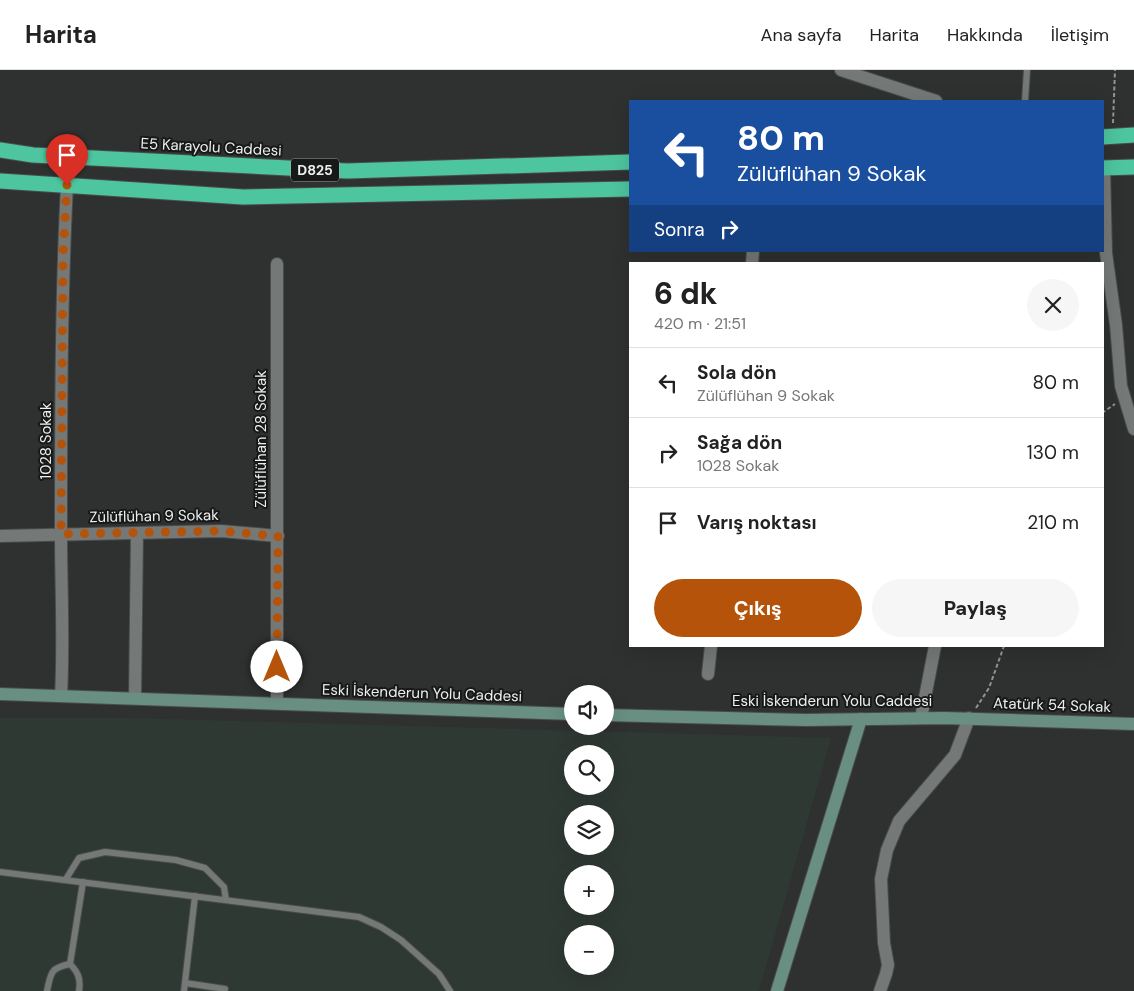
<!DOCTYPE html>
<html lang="tr">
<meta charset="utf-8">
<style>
:root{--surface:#fff;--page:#f6f6f6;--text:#222;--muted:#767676;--line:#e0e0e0;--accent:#b45309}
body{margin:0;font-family:"DM Sans",sans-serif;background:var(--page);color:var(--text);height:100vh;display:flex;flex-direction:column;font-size:19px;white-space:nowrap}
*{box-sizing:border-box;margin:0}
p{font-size:16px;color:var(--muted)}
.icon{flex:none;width:28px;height:28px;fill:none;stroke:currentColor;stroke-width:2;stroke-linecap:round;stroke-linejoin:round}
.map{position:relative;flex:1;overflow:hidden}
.drawer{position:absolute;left:629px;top:192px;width:475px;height:385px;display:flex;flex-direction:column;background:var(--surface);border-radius:0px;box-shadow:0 5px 20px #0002}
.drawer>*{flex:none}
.top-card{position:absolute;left:629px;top:30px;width:475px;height:152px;border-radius:0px;box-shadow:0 5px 20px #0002;background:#1a4fa0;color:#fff;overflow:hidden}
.fabs{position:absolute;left:564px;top:615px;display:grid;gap:10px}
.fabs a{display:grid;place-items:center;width:50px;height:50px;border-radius:50%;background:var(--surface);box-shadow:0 5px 20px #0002;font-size:25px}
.pin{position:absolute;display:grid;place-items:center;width:42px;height:42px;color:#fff;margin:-51px -21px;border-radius:50% 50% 50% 0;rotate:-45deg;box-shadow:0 0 5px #0007}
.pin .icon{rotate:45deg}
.me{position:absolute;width:55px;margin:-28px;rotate:0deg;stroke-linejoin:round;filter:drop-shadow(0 0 4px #0008)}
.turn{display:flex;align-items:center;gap:18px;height:105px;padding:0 25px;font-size:22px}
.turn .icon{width:65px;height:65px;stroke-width:2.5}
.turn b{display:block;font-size:35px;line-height:42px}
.then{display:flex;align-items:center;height:48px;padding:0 25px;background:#0003;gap:10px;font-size:19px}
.round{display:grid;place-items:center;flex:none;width:52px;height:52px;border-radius:26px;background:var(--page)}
.headline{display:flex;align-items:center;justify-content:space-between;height:85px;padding:0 25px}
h1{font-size:30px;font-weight:800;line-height:38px}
.primary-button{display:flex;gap:10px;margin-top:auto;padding:10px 25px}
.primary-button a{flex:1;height:58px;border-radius:30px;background:var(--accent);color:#fff;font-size:20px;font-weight:800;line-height:58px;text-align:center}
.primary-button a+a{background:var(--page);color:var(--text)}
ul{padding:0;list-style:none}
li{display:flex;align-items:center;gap:15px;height:70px;padding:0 25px;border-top:1px solid var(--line)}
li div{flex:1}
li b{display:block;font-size:19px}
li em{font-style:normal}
header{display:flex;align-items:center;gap:30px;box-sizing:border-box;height:70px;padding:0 25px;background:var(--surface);border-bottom:1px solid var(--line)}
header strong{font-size:24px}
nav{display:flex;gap:28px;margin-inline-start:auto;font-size:18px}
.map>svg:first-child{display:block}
.built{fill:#2f3934;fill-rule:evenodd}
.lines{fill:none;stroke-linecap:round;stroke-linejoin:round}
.lane-casing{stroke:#4a4c4b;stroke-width:8}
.street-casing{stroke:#4a4c4b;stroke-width:14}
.secondary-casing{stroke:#4a4c4b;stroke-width:14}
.highway-casing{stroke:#4a4c4b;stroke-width:17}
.path{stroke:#919493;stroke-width:2;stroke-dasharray:4 2.5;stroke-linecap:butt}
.lane{stroke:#747876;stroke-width:6}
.street{stroke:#747876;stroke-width:12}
.secondary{stroke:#688f82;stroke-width:12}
.highway{stroke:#4dc59e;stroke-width:15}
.route{stroke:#b45309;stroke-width:9;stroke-dasharray:0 16.2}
.labels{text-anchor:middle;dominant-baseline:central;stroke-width:4;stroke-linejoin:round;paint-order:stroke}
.shield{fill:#171918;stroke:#adafae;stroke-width:1}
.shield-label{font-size:14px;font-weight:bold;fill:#edefee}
.street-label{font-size:15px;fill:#edefee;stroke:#171918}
</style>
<header>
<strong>Harita</strong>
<nav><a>Ana sayfa</a><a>Harita</a><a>Hakkında</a><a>İletişim</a></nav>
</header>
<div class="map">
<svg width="1134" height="921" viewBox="0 0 1134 921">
<rect width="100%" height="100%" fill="#2e3130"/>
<path class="built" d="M0,648H131L831,668L759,921H0ZM572,684H605V716H572ZM572,744H605V776H572ZM572,804H605V836H572ZM572,864H605V896H572Z"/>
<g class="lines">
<defs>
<g id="lane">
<path d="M1025,31L1027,0"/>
<path d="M0,802L359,847L381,857L401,870L439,904L450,921"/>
<path d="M66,809L79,788L105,782L176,790L205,798L224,817L226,830"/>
<path d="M70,894L83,812"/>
<path d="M185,913L225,919"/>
<path d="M47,921C51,903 50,898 70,894C78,902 81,909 79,921"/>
<path d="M184,921L195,826"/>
</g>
<g id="street">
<path d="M841,0L936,31"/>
<path d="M1104,98L1106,183L1116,255L1121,316L1134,359"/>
<path d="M752,194L753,181"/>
<path d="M0,466L221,461L278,466"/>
<path d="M708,604L711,576"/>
<path d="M61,626C64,572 61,518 61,463C61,347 61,231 67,115"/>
<path d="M135,628L137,463"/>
<path d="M277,633V194"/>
<path d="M921,648L935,576"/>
<path d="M880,921L886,904L888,895L884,873L881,809L887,780L899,751L955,685L969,648"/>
</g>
<g id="secondary">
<path d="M0,624L572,644"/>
<path d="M605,645L806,650L944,648L1134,654"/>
<path d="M777,921L861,649"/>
</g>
<g id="highway">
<path d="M1102,67L1134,65"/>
<path d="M0,80L33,85L347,101L630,92"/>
<path d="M1102,98L1134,97"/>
<path d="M0,111L243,127L630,119"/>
</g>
</defs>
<use href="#lane" class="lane-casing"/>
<use href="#street" class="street-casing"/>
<use href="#secondary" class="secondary-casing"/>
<use href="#highway" class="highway-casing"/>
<g class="path">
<path d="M1113,53L1115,0"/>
<path d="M1102,343L1115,334"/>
<path d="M976,638L989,618L1004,576"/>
</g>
<use href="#lane" class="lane"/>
<use href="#street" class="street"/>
<use href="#secondary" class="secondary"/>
<use href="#highway" class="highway"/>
</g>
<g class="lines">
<path class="route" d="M67,115L63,184L61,464L221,461L278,466L277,597"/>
</g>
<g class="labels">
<rect class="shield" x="291" y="88.5" width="48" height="23" rx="4"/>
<g class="shield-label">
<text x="315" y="100">D825</text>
</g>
<g class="street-label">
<text transform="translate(211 77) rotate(3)">E5 Karayolu Caddesi</text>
<text transform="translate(261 369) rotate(-90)">Zülüflühan 28 Sokak</text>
<text transform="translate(46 371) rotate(-90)">1028 Sokak</text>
<text transform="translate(154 446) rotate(-1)">Zülüflühan 9 Sokak</text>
<text transform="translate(422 623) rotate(2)">Eski İskenderun Yolu Caddesi</text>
<text x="832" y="631">Eski İskenderun Yolu Caddesi</text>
<text transform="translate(1052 635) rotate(2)">Atatürk 54 Sokak</text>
</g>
</g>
</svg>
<div class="fabs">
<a><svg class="icon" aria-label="sound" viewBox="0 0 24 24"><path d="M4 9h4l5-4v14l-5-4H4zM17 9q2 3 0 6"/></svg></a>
<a><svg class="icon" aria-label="search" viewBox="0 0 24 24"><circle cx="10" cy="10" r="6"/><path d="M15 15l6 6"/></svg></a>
<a><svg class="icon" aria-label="layers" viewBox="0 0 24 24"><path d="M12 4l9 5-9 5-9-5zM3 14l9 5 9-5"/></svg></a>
<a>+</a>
<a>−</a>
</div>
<div class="pin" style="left:67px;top:115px;background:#d93025"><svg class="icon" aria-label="arrive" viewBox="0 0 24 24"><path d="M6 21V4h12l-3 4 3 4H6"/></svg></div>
<svg class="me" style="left:277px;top:597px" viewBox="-20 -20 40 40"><circle r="19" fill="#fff"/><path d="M0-13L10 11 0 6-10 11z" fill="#b45309"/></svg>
<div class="top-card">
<div class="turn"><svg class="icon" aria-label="left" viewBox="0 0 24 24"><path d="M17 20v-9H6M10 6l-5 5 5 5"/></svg><div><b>80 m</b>Zülüflühan 9 Sokak</div></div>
<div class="then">Sonra<svg class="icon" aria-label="right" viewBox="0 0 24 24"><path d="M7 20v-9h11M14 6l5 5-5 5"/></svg></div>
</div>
<section class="drawer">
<div class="headline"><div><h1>6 dk</h1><p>420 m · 21:51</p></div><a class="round"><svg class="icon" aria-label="close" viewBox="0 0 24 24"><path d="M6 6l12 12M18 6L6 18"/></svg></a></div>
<ul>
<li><svg class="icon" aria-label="left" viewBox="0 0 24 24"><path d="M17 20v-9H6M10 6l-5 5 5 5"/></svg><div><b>Sola dön</b><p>Zülüflühan 9 Sokak</p></div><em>80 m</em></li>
<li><svg class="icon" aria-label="right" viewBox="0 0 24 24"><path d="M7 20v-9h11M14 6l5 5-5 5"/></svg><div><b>Sağa dön</b><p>1028 Sokak</p></div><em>130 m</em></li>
<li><svg class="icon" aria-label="arrive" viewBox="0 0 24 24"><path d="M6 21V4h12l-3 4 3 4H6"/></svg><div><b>Varış noktası</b></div><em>210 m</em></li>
</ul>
<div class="primary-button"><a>Çıkış</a><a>Paylaş</a></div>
</section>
</div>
